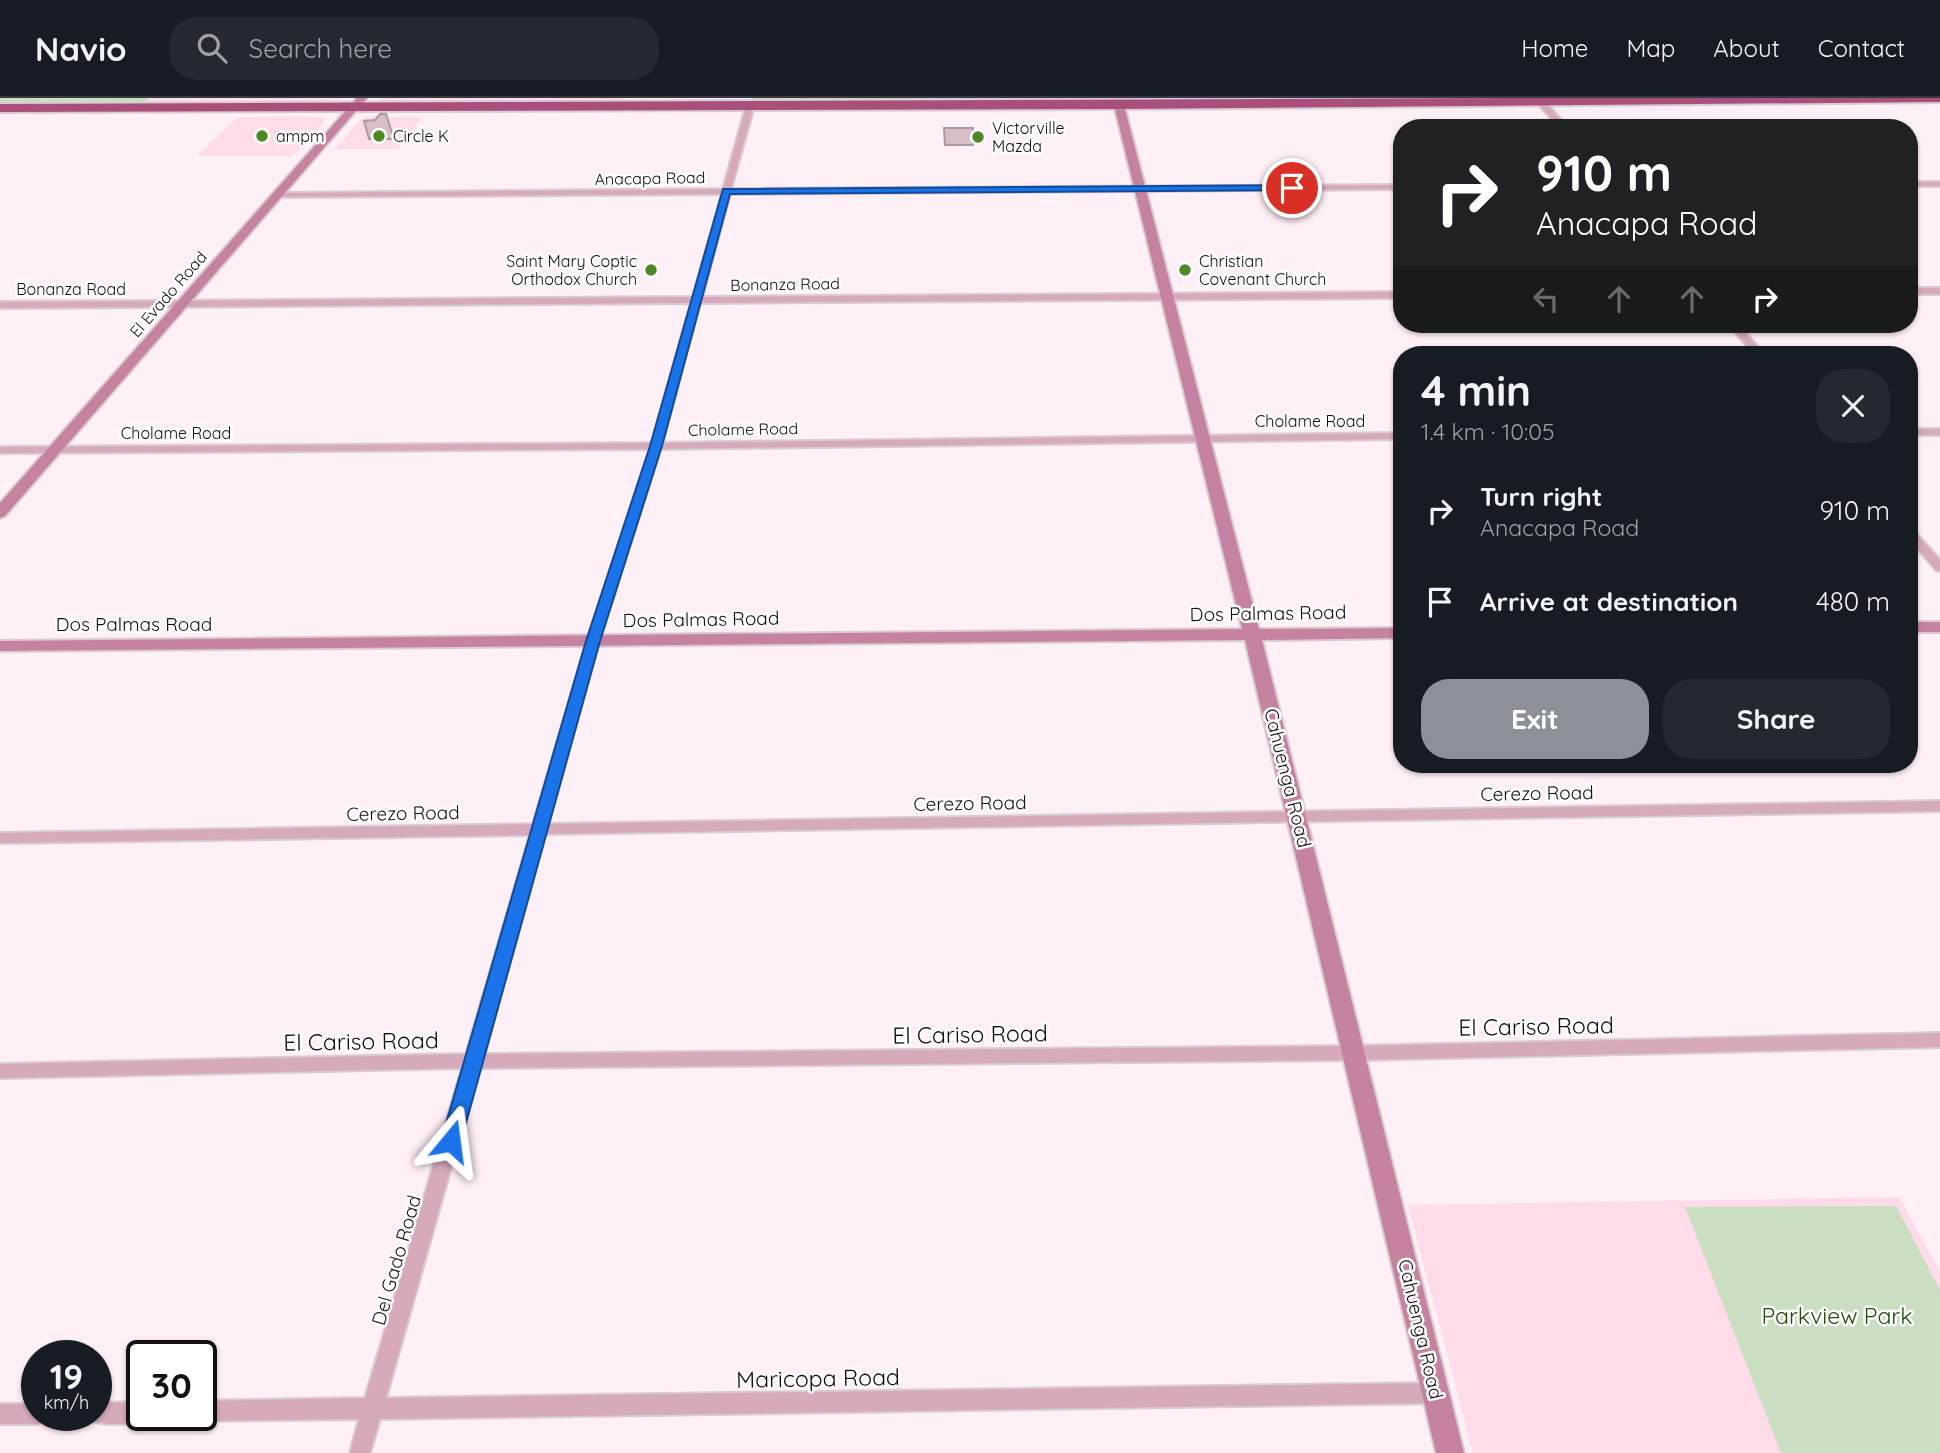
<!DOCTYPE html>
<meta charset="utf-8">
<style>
:root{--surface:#171b24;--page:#242831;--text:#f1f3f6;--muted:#9ea1a6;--line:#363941;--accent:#8c9099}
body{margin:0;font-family:Quicksand,sans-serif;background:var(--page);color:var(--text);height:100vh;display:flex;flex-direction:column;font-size:26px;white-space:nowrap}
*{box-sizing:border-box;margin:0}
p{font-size:23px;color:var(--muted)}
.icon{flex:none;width:38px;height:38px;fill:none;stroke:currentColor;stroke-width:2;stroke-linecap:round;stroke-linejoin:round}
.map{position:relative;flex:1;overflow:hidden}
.side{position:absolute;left:1393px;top:248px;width:525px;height:427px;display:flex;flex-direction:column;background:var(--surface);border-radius:28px;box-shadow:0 2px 5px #0004}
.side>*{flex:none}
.guide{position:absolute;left:1393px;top:21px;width:525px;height:214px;border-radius:28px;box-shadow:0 2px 5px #0004;background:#202124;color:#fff;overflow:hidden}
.speed{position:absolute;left:21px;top:1242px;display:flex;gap:14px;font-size:35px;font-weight:700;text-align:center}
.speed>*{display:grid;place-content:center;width:91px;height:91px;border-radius:50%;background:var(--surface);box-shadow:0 2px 5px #0004;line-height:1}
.speed small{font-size:18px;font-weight:400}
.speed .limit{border:4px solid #111;border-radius:10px;background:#fff;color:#111}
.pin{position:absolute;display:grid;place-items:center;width:60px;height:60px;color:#fff;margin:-30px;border:4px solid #fff;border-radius:50%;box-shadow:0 2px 7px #0007}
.me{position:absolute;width:77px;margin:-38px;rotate:16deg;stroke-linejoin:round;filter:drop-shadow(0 0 5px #0008)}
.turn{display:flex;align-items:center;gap:24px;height:147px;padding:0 28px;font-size:32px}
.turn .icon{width:91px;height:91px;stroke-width:2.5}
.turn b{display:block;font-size:49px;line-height:60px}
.lanes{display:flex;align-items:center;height:66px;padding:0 28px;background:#0003;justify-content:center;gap:35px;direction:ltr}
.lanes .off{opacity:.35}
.round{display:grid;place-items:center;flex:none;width:74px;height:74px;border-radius:28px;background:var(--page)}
.summary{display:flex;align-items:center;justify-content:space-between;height:119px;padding:0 28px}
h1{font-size:42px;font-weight:800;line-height:52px}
.action{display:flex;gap:14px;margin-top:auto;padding:14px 28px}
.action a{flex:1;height:80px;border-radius:28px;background:var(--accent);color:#fff;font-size:28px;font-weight:800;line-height:80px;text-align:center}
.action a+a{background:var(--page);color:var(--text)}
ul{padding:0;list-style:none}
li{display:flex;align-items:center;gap:21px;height:91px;padding:0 28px}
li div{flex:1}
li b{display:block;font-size:26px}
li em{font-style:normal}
header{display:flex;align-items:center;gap:42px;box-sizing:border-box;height:98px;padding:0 35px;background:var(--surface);border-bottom:2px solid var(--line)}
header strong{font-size:33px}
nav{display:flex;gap:38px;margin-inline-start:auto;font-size:24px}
.search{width:490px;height:63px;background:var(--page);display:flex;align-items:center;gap:18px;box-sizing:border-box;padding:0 24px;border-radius:28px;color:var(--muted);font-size:26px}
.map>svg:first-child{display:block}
.built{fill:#fedcea}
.green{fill:#cadec1}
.building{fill:#d7bfc9;stroke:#af98a2;stroke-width:2}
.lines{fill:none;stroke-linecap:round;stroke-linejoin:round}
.street-casing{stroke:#d9cbd1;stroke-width:4}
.secondary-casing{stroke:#d9cbd1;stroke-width:4}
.highway-casing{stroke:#d9cbd1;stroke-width:4}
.street{fill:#d6a9bc;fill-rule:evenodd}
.secondary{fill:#c583a1;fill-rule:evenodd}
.highway{fill:#a94f7c;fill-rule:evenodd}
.route{fill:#1a73e8;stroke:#114b97;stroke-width:2}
.poi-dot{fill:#4e8927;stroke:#fff;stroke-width:2.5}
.labels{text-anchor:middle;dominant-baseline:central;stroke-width:5;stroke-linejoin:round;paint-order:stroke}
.far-poi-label{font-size:16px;fill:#140c10;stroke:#fff;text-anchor:start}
.far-street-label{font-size:16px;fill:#140c10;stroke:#fff}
.street-label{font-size:19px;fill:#140c10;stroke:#fff}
.near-street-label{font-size:23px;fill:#140c10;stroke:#fff}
.near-park-label{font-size:23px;fill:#254a09;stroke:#fff}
</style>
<header>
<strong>Navio</strong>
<div class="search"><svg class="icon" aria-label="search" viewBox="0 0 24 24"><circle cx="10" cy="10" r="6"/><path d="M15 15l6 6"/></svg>Search here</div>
<nav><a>Home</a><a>Map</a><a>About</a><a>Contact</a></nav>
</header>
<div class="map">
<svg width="1940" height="1355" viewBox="0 0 1940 1355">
<rect width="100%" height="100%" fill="#ffeff6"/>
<g class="built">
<path d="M149,0H345L324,4H145Z"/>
<path d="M380,0H622L620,4H383Z"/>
<path d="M237,19H320L325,22L293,58H197Z"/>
<path d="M368,19H422L398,51H336L360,22Z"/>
<path d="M1899,1099L1940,1174V1355H1473L1408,1107Z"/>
</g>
<g class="green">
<path d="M0,0H149L145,4H0Z"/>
<path d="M752,0H1205L1206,3L752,4Z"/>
<path d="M1896,1108L1940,1192V1355H1781L1685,1109Z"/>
</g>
<g class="building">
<path d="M380,16H386L394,41H369L364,23L375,22Z"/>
<path d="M944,30H973V47H945Z"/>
</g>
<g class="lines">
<defs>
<g id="street">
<path d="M1538,2H1544L1568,30H1560L1538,6Z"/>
<path d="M749,10L753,12L731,91L1402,87V91L730,96L702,199L1402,194V200L700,205L662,345L1402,335V341L660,351L599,543L548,726L1940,703V713L545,736L483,956L1355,948L1940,935V949L1355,962L479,970L386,1300L1436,1285L1443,1288L1446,1295L1443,1302L1436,1305L380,1321L370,1355H350L359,1321L201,1323L194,1320L193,1318H201V1303L365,1300L462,970L0,980V966L466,956L530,737L0,745V735L533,726L587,543L650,351L0,355V349L652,345L691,205L0,210V204L693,199L722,96L277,99L273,97L277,95L723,91L745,12Z"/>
<rect x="1909" y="84" width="31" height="4"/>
<rect x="1909" y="190" width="31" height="6"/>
<path d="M1728,226H1738L1765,257H1755Z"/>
<rect x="1909" y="331" width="31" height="6"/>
<path d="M1909,431L1913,432L1940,462V473L1936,472L1909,441Z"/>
<path d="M142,1304V1318H151L149,1321C134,1327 104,1328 89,1322L87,1318H96V1305Z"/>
<path d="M0,1306H37V1318H47L44,1323L37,1326H0Z"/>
</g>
<g id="secondary">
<path d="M357,0H367L5,418L0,420V405Z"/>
<path d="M1119,4L1124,7L1259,531L1402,530V540L1262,542L1464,1355H1436L1245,542L0,553V543L1242,531L1114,7Z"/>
<rect x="1909" y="524" width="31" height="10"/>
</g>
<path id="highway" d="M1503,0H1940V4L1119,11L0,14V6Z"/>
</defs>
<use href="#street" class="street-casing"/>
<use href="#secondary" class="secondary-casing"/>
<use href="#highway" class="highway-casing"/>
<use href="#street" class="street"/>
<use href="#secondary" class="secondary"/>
<use href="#highway" class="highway"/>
</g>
<path class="route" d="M1292,87L1295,88V92L730,96L662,348L600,543L461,1043L458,1050L451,1052L444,1050L441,1043L586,543L650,348L723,91Z"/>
<g class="poi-dot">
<circle cx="262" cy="38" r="7"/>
<circle cx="379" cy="38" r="7"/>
<circle cx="978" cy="39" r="7"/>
<circle cx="651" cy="172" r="7"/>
<circle cx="1185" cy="172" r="7"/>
</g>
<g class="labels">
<g class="far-poi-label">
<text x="992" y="30">Victorville<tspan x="992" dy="18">Mazda</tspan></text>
<text x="276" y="38">ampm</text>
<text x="393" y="38">Circle K</text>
<text x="637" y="163" text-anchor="end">Saint Mary Coptic<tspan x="637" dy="18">Orthodox Church</tspan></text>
<text x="1199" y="163">Christian<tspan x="1199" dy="18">Covenant Church</tspan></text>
</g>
<g class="far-street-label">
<text transform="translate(650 80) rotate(-1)">Anacapa Road</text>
<text transform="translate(785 186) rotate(-1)">Bonanza Road</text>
<text x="71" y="191">Bonanza Road</text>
<text transform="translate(168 196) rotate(-49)">El Evado Road</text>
<text x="1310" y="323">Cholame Road</text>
<text transform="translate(743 331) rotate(-1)">Cholame Road</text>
<text x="176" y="335">Cholame Road</text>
</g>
<g class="street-label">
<text transform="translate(1268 515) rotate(-1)">Dos Palmas Road</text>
<text transform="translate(701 521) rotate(-1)">Dos Palmas Road</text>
<text x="134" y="526">Dos Palmas Road</text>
<text transform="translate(1288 680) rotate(76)">Cahuenga Road</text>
<text transform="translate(1537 695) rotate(-1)">Cerezo Road</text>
<text transform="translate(970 705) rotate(-1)">Cerezo Road</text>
<text transform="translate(403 715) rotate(-1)">Cerezo Road</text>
<text transform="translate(396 1162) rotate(-74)">Del Gado Road</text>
<text transform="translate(1421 1231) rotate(77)">Cahuenga Road</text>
</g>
<g class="near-street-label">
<text transform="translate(1536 928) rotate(-1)">El Cariso Road</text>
<text transform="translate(970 936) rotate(-1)">El Cariso Road</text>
<text transform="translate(361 943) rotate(-1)">El Cariso Road</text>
<text transform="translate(818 1280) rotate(-1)">Maricopa Road</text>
</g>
<g class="near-park-label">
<text x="1837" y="1217">Parkview Park</text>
</g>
</g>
</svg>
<div class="speed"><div>19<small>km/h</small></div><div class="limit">30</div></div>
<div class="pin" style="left:1292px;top:90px;background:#d93025"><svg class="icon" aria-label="arrive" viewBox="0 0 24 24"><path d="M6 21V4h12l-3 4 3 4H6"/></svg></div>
<svg class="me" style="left:451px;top:1043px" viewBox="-20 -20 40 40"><path d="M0-17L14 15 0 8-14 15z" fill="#1a73e8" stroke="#fff" stroke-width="4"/></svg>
<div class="guide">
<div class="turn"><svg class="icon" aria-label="right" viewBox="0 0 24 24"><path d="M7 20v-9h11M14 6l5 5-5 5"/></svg><div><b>910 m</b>Anacapa Road</div></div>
<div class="lanes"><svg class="icon off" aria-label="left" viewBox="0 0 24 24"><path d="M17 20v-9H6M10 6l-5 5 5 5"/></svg><svg class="icon off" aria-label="ahead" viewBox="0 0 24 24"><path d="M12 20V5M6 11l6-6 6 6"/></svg><svg class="icon off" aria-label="ahead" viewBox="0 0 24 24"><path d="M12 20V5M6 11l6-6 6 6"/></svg><svg class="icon" aria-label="right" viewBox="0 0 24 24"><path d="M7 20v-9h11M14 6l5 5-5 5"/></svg></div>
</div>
<section class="side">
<div class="summary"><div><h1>4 min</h1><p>1.4 km · 10:05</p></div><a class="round"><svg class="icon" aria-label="close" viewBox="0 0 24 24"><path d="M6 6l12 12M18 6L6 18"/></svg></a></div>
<ul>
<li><svg class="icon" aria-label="right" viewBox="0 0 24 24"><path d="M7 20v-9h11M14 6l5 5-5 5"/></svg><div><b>Turn right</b><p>Anacapa Road</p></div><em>910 m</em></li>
<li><svg class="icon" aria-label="arrive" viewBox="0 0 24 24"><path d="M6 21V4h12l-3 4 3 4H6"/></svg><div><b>Arrive at destination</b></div><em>480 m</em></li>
</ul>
<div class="action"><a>Exit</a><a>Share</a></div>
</section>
</div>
